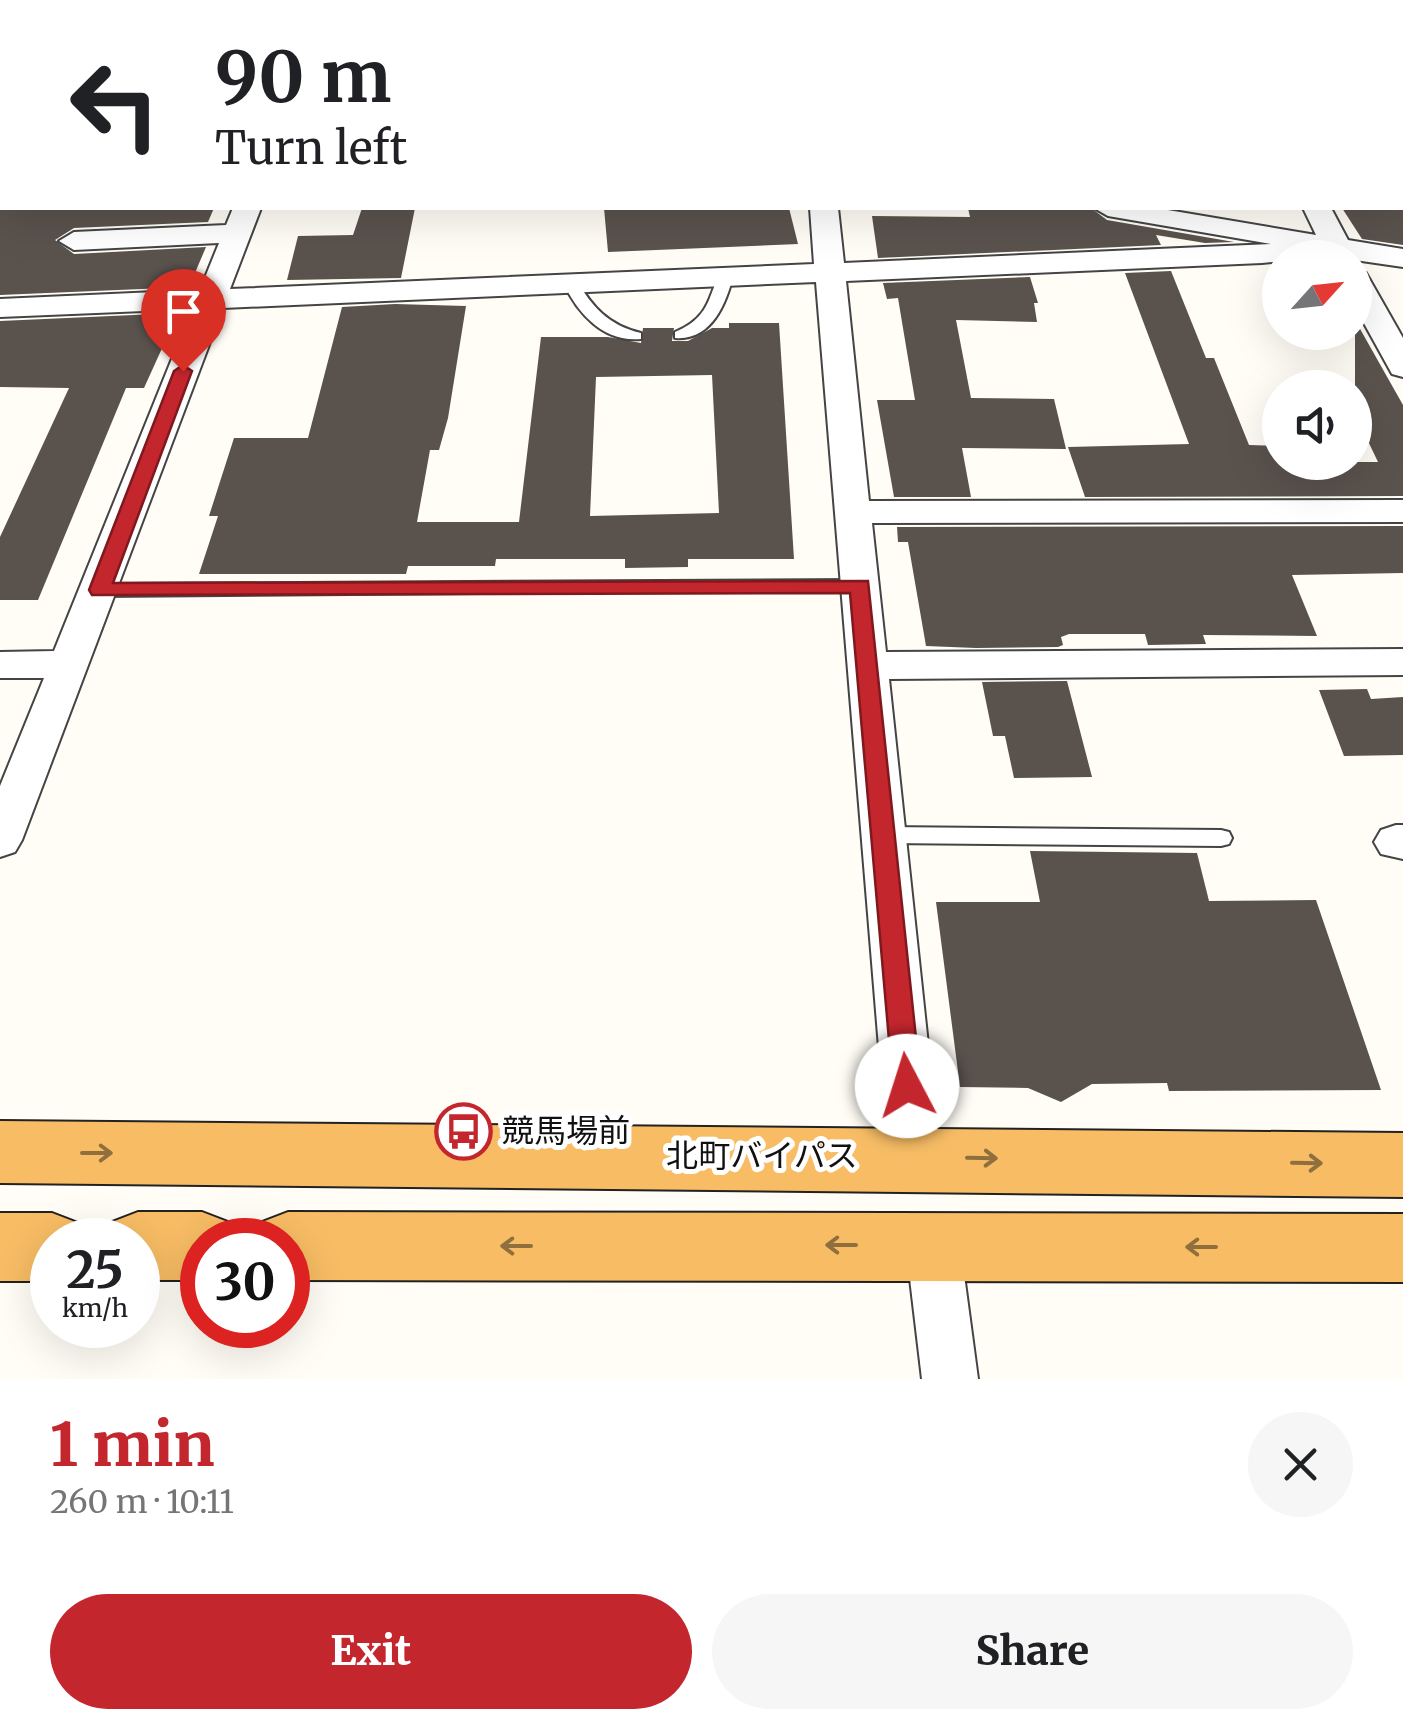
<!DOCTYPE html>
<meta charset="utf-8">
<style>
:root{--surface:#fff;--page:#f6f6f6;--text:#202124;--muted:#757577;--accent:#c4262e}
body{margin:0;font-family:Merriweather,"Noto Sans JP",serif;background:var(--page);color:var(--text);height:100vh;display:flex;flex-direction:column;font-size:38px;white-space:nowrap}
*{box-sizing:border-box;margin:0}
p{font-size:32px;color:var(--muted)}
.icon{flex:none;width:55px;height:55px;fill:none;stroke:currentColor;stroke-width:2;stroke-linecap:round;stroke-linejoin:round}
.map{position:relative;height:1379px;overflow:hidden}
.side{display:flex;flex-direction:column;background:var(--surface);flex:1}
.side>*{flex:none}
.hud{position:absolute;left:0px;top:0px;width:1405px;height:210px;box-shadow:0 10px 40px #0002;background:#fff;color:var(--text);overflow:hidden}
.needle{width:65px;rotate:63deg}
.controls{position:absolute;left:1262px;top:240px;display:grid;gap:20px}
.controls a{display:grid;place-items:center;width:110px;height:110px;border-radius:50%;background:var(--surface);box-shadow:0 10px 40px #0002;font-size:50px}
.speed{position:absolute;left:30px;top:1218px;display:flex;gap:20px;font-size:50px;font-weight:700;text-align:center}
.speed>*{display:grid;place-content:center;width:130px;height:130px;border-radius:50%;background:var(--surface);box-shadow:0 10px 40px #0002;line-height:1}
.speed small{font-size:25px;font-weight:400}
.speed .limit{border:15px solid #d22;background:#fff;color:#111}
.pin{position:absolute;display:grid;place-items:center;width:85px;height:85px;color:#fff;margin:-102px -42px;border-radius:50% 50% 50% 0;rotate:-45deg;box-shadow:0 0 10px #0007}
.pin .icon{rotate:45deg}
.me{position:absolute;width:110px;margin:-55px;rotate:355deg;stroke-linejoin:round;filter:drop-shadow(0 0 8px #0008)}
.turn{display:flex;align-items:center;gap:35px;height:210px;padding:0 50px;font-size:45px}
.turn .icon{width:130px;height:130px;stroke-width:2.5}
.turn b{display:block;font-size:70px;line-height:85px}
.round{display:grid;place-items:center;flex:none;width:105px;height:105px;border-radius:52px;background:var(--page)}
.overview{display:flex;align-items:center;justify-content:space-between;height:170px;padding:0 50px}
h1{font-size:60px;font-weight:800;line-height:75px;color:var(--accent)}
.button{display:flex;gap:20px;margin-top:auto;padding:20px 50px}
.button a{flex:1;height:115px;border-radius:60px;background:var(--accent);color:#fff;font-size:40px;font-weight:800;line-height:115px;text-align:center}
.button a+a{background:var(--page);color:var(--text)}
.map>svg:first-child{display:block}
.building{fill:#5a524d;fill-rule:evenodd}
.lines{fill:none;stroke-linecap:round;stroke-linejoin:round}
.service-casing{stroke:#444;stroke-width:4}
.minor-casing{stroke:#444;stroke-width:4}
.tertiary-casing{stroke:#444;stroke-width:4}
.trunk-casing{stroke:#222;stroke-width:4}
.service{fill:#fff;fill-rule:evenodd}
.minor{fill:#fff;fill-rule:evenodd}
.tertiary{fill:#fff;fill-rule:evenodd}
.trunk{fill:#f7bc64;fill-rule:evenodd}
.oneway{stroke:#906f3f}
.route{fill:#c4262e;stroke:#7f191e;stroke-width:2.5}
.labels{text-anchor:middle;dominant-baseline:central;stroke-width:10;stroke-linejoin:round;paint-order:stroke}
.near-poi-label{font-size:32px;fill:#111;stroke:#fff;text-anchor:start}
.near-street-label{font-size:32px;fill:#111;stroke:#fff}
</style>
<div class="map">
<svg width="1403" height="1379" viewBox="0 0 1403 1379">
<rect width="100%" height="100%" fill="#fffdf5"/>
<g class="building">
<path d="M214,208L208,222L74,228L55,240L74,254L206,247L189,287L0,295V209Z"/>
<path d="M362,208H415L401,278L287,280L298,236L353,235Z"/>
<path d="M604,208H789L798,244L608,252Z"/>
<path d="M968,208H1091L1107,220L1234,242L1205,243L1156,235L1161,245L878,258L872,216L970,217Z"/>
<path d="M1342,208H1403V245L1362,239Z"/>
<path d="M1171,271L1206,358H1214L1249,445L1280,446V462H1378L1355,414V320L1403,405V496L1085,497L1068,447L1189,444L1125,273Z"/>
<path d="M1030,277L1038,303H1034L1037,322L956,320L971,398L1054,399L1066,449L962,448L971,497H894L877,400H915L898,298L887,299L883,283Z"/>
<path d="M395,304L466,306L448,418L439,450H430L417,522H519L541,337H608L641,343L643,328H674L672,341H688L712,328H729V323H779L794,559H688V567L625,568V559H496L495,566H408L406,574H199L218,516H209L234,438H308L342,307ZM712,375L719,513L590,516L596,377Z"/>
<path d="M178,313L144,388H126L38,600H0V537L69,388L0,387V321Z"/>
<path d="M1403,526V573L1292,575L1317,636L1203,635L1206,644L1148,645L1145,634H1069L1061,637L1063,645L1058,647L976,648L926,646L908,542H898L897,527Z"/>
<path d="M1067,681L1092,777L1014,778L1005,736H993L982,682Z"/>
<path d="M1367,689L1371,699L1403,697V755L1344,756L1319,690Z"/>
<path d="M1030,851L1197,853L1209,901L1316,900L1381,1090L1169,1091L1167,1083L1092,1084L1061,1102L1028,1088L960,1087L936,902H1040Z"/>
</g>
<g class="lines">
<defs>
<g id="service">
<path d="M726,272L733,276C726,304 711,341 675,338V332C719,314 706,282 726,272Z"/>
<path d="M571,277L576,279C592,307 608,325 641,333V339C604,343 577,313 563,282Z"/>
<path d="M860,580L867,582L869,586L867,590L100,596L91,590L100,584Z"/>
<path d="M884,827L1221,830L1229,832L1232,838L1229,844L1221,846L884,843L876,841L873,835L876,829Z"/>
</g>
<g id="minor">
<path d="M110,0H139L141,2H112Z"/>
<path d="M790,0H814V2H791Z"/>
<path d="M1199,0H1223L1224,2H1201Z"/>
<path d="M0,2H4L2,16H0Z"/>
<path d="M233,208H261L230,289L814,264L810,208H838L844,263L1271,244L1108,216L1094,208H1156L1316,235L1303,208H1331L1348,240L1403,249V267L1327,256L1262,263L846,281L869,501L1403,500V522L872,523L886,652L1403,649V675L889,679L940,1157L932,1173L914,1180L896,1173L888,1157L816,282L223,308L22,840L15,852L0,857V786L44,678H0V652L54,651L192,309L0,317V299L200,290L219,243L74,250L59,241L74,232L226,225Z"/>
<path d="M1355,270L1366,273L1403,338V377L1392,374L1355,307Z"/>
<path d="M1396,825H1403V859L1381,854L1374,842L1381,830Z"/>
<path d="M933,1220L952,1227L960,1245L978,1379H922L906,1245L914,1227Z"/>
</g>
<g id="tertiary">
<path d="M1277,0H1316L1318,2H1279Z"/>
<path d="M1335,0H1376L1378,2H1337Z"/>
<rect x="1402" y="15" width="1" height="18"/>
</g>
<g id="trunk">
<path d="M0,1121L1403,1133V1197L0,1183Z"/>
<path d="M138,1212H202L228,1222L236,1240H202V1280H138V1240H104L112,1222Z"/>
<path d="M288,1212L1403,1214V1282L288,1280V1240H254L262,1222Z"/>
<path d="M0,1213H52L78,1223L86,1240H52V1281H0Z"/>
</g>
</defs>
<use href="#service" class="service-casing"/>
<use href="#minor" class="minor-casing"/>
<use href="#tertiary" class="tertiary-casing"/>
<use href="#trunk" class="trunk-casing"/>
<use href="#service" class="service"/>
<use href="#minor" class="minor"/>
<use href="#tertiary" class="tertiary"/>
<use href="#trunk" class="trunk"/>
</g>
<defs><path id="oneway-shaft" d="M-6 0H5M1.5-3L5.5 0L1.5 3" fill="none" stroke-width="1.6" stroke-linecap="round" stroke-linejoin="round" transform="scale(2.5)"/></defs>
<g class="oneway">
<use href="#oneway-shaft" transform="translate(97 1153)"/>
<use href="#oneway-shaft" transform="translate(982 1158) rotate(1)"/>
<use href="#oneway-shaft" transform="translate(1307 1163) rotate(1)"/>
<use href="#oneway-shaft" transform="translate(841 1245) rotate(180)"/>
<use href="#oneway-shaft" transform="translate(516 1246) rotate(180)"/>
<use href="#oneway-shaft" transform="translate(1201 1247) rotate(-180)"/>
</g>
<path class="route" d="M183,365L192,371L113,583L868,581L921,1086L917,1094L907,1098L897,1094L893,1086L850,593L92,595L89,590L174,371Z"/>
<defs>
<symbol id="bus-ring" viewBox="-11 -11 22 22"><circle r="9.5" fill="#fff" stroke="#c4262e" stroke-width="1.5"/><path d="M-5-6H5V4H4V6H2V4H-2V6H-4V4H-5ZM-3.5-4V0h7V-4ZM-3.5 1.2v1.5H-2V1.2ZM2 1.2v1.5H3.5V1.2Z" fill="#c4262e"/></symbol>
</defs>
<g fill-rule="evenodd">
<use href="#bus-ring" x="432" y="1100" width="63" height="63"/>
</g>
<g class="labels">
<g class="near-poi-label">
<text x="502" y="1131">競馬場前</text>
</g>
<g class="near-street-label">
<text x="762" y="1156">北町バイパス</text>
</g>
</g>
</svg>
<div class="controls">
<a><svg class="needle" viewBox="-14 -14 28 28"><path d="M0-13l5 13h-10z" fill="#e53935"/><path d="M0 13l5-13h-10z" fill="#757577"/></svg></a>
<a><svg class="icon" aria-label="sound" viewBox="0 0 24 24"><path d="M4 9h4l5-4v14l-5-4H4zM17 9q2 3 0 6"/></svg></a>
</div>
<div class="speed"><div>25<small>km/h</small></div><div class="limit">30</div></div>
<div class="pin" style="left:183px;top:371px;background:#d93025"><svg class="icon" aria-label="arrive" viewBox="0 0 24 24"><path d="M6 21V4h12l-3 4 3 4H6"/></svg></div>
<svg class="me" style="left:907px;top:1086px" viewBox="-20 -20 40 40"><circle r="19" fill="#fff"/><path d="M0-13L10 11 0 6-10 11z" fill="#c4262e"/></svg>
<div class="hud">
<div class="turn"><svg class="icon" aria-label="left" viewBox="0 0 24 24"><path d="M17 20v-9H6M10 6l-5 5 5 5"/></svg><div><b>90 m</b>Turn left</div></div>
</div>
</div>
<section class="side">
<div class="overview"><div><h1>1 min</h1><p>260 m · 10:11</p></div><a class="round"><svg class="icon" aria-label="close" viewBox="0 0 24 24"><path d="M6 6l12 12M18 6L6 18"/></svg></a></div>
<div class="button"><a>Exit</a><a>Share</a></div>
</section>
